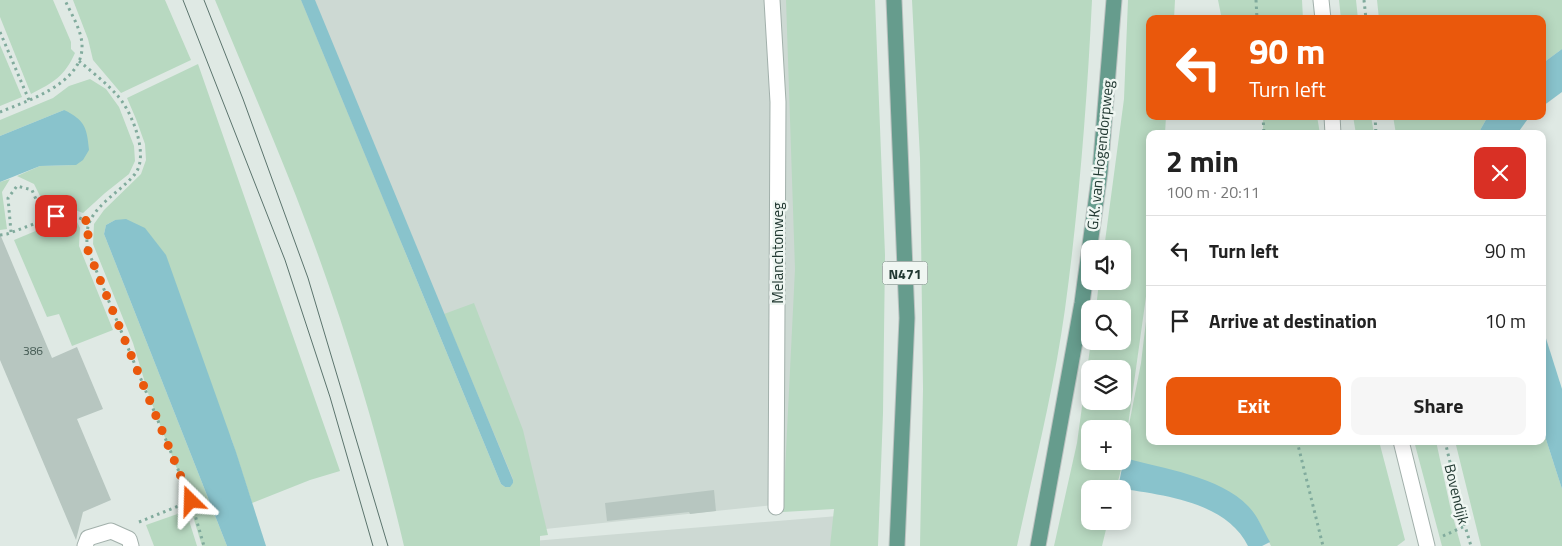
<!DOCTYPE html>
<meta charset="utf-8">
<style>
:root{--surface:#fff;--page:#f6f6f6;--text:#222;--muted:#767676;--line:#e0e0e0;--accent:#ea580c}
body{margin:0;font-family:"Titillium Web",sans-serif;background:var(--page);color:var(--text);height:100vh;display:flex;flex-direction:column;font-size:19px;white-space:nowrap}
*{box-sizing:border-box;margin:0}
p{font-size:16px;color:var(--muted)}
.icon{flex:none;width:28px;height:28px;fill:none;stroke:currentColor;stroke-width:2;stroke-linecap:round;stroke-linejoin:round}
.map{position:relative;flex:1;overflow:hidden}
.details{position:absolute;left:1146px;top:130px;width:400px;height:315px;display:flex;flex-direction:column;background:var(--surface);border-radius:10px;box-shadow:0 2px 12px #0003}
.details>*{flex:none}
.hud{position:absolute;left:1146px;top:15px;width:400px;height:105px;border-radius:10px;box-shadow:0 2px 12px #0003;background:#ea580c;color:#fff;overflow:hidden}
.fabs{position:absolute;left:1081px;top:240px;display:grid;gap:10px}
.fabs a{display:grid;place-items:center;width:50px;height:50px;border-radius:10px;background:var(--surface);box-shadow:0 2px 12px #0003;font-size:25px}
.pin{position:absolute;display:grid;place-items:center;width:42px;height:42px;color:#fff;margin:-21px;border-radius:10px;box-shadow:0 2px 8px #0006}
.me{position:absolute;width:55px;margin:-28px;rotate:338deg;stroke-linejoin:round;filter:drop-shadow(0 0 4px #0008)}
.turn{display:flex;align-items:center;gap:18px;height:105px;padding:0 20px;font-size:22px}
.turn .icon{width:65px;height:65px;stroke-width:2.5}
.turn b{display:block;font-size:35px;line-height:42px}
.round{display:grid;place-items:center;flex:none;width:52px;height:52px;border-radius:10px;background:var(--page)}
.headline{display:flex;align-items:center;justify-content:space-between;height:85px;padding:0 20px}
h1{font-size:30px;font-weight:700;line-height:38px}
.cta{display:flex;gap:10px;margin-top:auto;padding:10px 20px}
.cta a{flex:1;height:58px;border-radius:10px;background:var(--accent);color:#fff;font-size:20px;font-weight:700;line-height:58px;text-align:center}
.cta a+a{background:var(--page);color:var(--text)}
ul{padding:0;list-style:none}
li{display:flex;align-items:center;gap:15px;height:70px;padding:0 20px;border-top:1px solid var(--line)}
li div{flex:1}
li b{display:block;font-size:19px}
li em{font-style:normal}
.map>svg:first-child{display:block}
.built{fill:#cdd9d3}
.green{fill:#b8d9c1;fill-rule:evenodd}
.water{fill:#89c3cc}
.building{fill:#b7c6c0}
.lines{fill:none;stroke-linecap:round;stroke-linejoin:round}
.minor-casing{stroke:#a2b0ab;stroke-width:17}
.major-casing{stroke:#bcc3c1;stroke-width:17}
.path{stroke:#81ab9d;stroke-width:3;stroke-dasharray:2.5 4;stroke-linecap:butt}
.minor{stroke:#fff;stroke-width:15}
.major{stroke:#669c8d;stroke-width:15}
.tram{stroke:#5b746d;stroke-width:1}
.route{stroke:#ea580c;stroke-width:9;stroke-dasharray:0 16.2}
.labels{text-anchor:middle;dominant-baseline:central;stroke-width:5;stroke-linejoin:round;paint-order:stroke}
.number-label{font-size:12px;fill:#465c55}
.shield{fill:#eff6f2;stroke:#5f716b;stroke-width:1}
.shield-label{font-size:14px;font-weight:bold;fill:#213831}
.street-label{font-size:15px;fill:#213831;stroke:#eff6f2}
</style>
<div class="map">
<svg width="1562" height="546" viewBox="0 0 1562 546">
<rect width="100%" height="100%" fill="#dfe9e4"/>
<g class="built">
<path d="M287,0H829L820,500L536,530Z"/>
<path d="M838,516L836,546H532L533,541Z"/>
</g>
<g class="green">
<path d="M0,0H53L71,42V49L75,53C64,77 54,82 31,94L0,17Z"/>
<path d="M73,0H165L191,60L121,93L93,60L88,39Z"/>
<path d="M215,0H301L501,484L505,487L513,483V479L444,314L474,303L523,430L548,535L540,536V546H404C376,427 340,309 296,196C270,130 242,65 215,0Z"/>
<path d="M786,0H875L885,255L883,413L878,546H830L834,509L783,512L795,269Z"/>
<path d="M912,0H1092C1087,103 1079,206 1065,309C1054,389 1034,467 1017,546H920L923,389L920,158Z"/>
<path d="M1128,0H1175L1174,19H1150V116H1166L1165,134H1150V268L1126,440L1141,363L1150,288V441H1379L1405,540L1397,546H1271L1258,520L1124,458L1116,489H1090V521H1108L1102,546H1054L1077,443L1091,341H1122V309H1096L1099,281H1122V249H1104L1124,99ZM1090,369H1122V401H1090ZM1090,429H1122V461H1090Z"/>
<path d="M1218,0H1302L1303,19H1261V15L1228,16L1221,15Z"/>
<path d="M1339,0H1356L1358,19H1341Z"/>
<path d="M1377,0H1562V49L1543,63L1542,19H1379Z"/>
<path d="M0,45L22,97L0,106Z"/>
<path d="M198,64L340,471L310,480L252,503L231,438L115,220L106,225L104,234L227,546H202L184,487L149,396L133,343L93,244L94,224L104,210L141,174L146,160L145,144L136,119L127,98Z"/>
<path d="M90,79L106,89L119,107L134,146L135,161L129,174L105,193L83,213L65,206L47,210L34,184L17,176L40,166L76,165L64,110L0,136V120L53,98L69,86Z"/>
<path d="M1263,116H1317L1320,134H1263Z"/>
<path d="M1353,116H1371L1374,134H1356Z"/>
<path d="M1393,116H1488L1478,134H1396Z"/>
<path d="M10,179L2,192L7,229L0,230V182Z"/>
<path d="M62,220L77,222L80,228L79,246L113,330L72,346L59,314L47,317L14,240Z"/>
<path d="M1543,430L1562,489V546H1481L1455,441H1542Z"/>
<path d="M1414,441H1436L1450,506L1461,546H1442Z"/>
<path d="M186,511L197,546H154L146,525Z"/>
</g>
<g class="water">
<path d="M301,0H315L513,480V483L510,487H505L501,484Z"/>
<path d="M1562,49V92L1543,106V63Z"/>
<path d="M64,110C85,120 87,128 89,150L83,160L76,165L40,166L0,182V136Z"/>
<path d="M1488,116H1530L1517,134H1478Z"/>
<path d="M126,219L145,228L166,255L236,452L266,546H227L104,234L106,225L115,220Z"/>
<path d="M1543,329L1562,389V489L1543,430Z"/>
<path d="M1124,458C1162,468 1221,477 1248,506C1258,516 1263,530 1270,542L1262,546H1248C1226,501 1161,495 1118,488Z"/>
</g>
<g class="building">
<path d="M0,234L52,358L77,347L103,409L77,419L111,500L83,512L76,540L0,360Z"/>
<path d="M714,490L716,511L690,514L689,512L607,521L605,503Z"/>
</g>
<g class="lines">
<defs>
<g id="minor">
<path d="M772,0L778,102L776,507"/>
<path d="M1321,0L1323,19"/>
<path d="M1332,116L1333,134"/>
<path d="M1401,441L1427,546"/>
<path d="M85,546L88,538L111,531L129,539L131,546"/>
</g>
<g id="major">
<path d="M894,0L907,318L897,546"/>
<path d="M1038,546L1082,303L1100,172L1114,0"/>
</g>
</defs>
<use href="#minor" class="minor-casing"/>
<use href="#major" class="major-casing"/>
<g class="path">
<path d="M1256,0L1257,19"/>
<path d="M1364,0L1366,19"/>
<path d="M0,32L29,100"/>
<path d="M79,61C91,71 105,82 116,94C131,109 150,155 135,174C121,191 99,202 90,221C86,229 87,239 87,248L191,501L204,546"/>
<path d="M0,112C27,101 81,84 82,48C83,32 71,14 65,0"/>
<path d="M1263,116L1264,134"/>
<path d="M1375,116L1376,134"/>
<path d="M11,232L8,198L17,186L32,190L45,220"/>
<path d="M0,235L7,234L66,212L89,222"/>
<path d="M1297,441L1323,546"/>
<path d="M1445,441L1465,526L1471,546"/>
<path d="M139,522L191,501"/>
<path d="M1443,536L1465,526"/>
</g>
<use href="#minor" class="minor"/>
<use href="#major" class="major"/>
<g class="tram">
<path d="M183,0L285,260L330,397L373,546"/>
<path d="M204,0L243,99L308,278L388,546"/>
</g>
</g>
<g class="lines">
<path class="route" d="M56,216L66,212L89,222L87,248L191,501"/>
</g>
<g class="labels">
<g class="number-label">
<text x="33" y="350">386</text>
</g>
<rect class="shield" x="882.5" y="261.5" width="45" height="23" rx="4"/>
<g class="shield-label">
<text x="905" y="273">N471</text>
</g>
<g class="street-label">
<text transform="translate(1100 155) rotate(-84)">G.K. van Hogendorpweg</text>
<text transform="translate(777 253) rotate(-90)">Melanchtonweg</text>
<text transform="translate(1457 494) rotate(76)">Bovendijk</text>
</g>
</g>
</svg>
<div class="fabs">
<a><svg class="icon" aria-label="sound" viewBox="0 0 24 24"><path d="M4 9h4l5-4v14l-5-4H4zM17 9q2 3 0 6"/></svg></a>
<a><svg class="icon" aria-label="search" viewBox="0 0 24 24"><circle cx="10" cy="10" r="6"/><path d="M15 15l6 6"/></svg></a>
<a><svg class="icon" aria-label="layers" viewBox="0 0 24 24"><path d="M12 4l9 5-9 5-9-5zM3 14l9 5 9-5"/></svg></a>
<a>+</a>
<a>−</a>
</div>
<div class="pin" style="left:56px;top:216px;background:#d93025"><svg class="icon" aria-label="arrive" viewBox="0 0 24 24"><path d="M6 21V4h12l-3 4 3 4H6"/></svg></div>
<svg class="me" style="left:191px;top:501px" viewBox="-20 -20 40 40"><path d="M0-17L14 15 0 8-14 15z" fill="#ea580c" stroke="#fff" stroke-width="4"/></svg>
<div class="hud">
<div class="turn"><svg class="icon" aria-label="left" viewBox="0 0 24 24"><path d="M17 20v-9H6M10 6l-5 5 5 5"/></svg><div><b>90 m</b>Turn left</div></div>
</div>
<section class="details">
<div class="headline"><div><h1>2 min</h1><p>100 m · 20:11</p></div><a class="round" style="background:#d93025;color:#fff"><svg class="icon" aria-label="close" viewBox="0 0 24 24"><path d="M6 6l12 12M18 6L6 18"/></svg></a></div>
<ul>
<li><svg class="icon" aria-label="left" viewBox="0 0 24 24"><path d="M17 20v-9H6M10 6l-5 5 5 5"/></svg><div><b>Turn left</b></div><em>90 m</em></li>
<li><svg class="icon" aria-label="arrive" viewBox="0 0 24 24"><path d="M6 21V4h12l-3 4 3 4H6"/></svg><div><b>Arrive at destination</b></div><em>10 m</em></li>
</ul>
<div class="cta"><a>Exit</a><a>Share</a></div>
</section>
</div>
